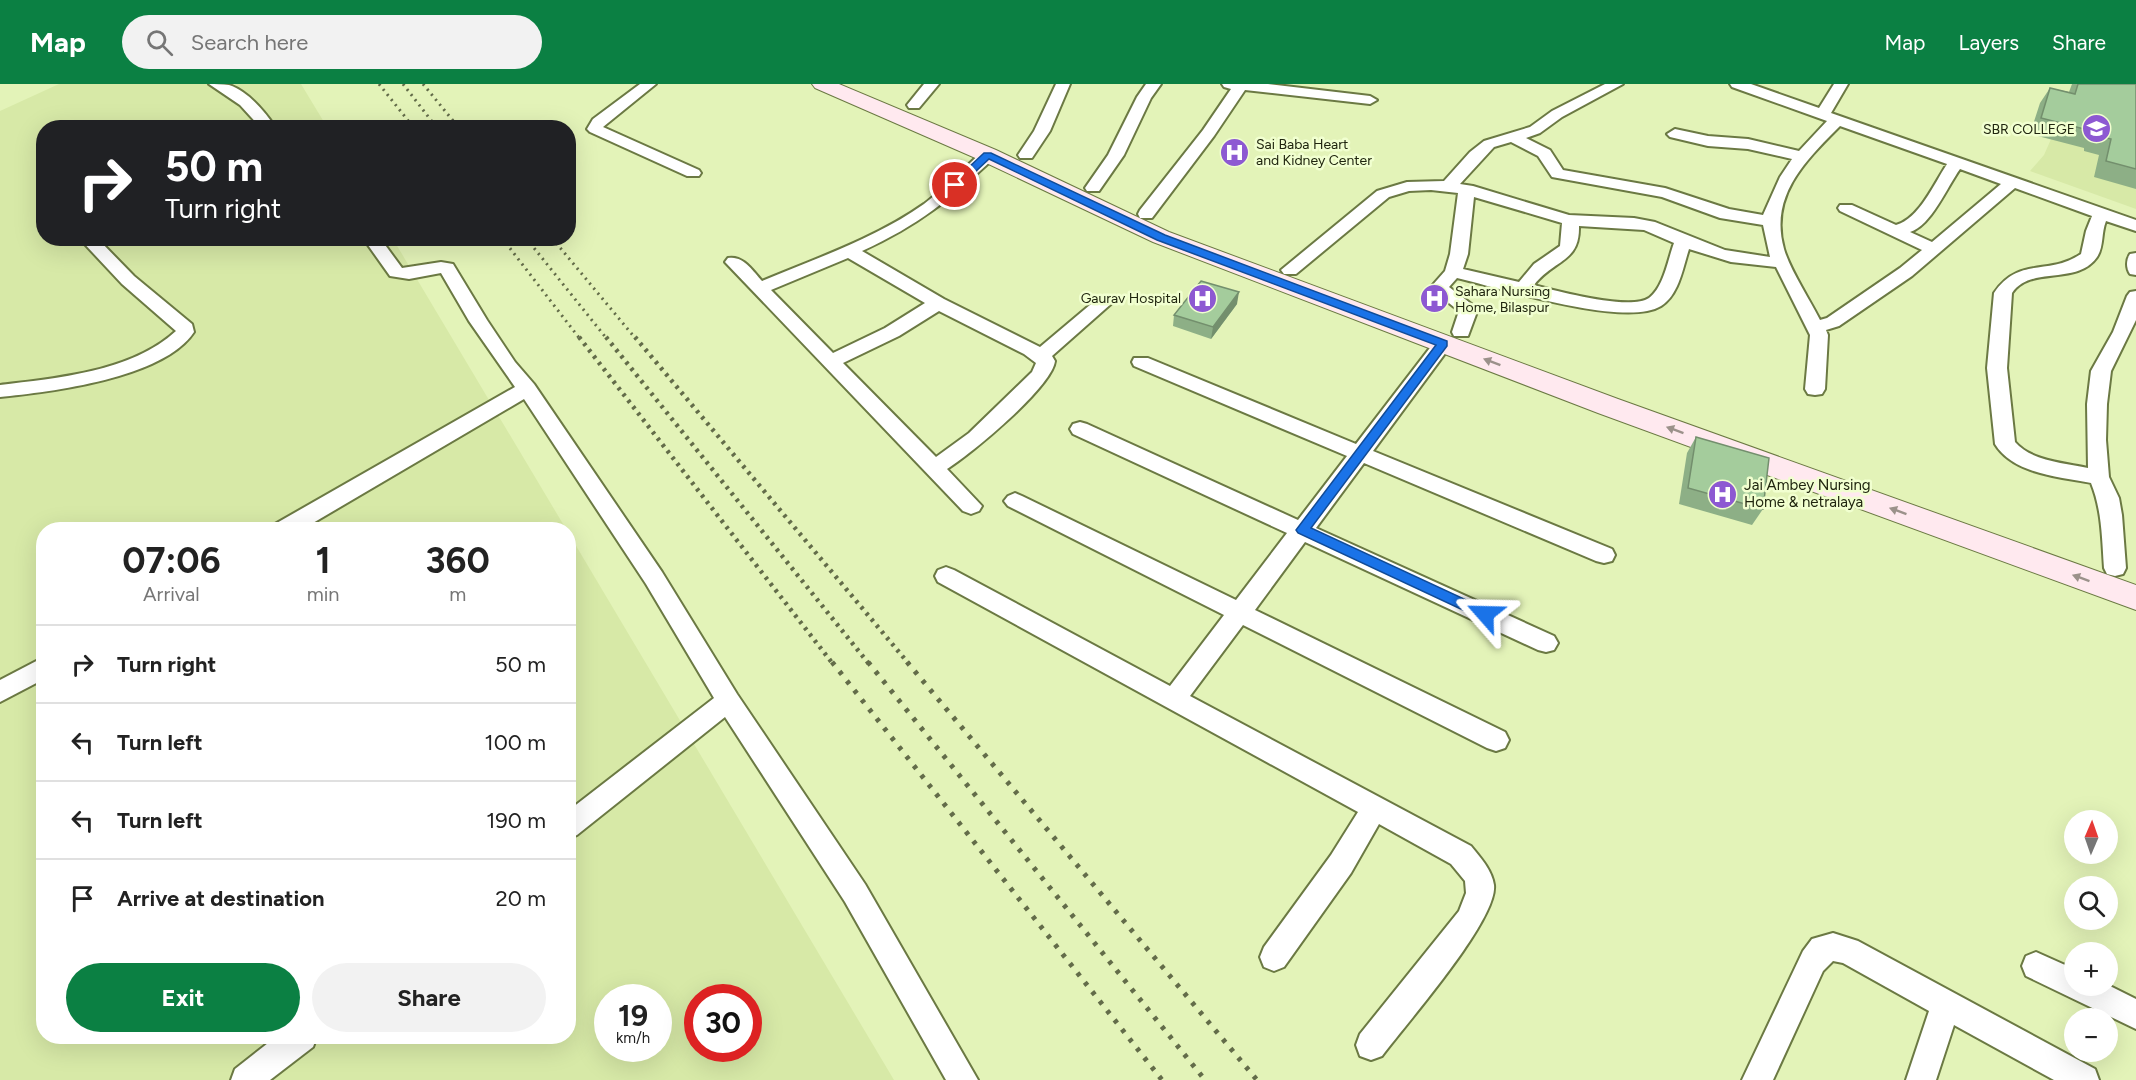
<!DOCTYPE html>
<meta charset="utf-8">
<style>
:root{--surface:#fff;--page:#f2f2f2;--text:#222;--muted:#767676;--line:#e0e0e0;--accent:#0b8043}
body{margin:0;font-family:Figtree,sans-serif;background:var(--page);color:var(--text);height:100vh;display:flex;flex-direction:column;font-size:22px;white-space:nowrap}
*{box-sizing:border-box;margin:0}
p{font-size:20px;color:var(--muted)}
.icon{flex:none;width:33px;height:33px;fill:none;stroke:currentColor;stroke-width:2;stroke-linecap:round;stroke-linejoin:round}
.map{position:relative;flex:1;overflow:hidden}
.side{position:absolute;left:36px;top:438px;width:540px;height:522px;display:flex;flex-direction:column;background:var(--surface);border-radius:24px;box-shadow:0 6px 24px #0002}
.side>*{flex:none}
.hud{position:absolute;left:36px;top:36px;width:540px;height:126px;border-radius:24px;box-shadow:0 6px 24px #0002;background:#202124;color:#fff;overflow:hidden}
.needle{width:39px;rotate:2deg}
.controls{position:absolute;left:2064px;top:726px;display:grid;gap:12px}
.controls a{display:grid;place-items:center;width:54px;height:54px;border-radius:50%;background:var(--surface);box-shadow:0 6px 24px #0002;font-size:30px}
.speed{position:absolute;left:594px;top:900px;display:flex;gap:12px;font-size:30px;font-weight:700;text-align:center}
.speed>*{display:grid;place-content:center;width:78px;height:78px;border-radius:50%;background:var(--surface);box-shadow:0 6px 24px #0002;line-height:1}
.speed small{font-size:15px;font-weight:400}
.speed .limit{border:9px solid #d22;background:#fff;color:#111}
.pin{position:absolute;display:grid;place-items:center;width:51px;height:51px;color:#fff;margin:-26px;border:3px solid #fff;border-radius:50%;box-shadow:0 2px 6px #0007}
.me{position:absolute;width:66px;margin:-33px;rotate:295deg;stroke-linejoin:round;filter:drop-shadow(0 0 4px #0008)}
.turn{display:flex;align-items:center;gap:21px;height:126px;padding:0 30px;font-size:27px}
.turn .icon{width:78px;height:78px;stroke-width:2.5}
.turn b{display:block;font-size:42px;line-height:51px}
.eta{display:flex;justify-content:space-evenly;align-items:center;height:102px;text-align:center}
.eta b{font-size:36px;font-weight:700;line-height:42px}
.button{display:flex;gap:12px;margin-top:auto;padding:12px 30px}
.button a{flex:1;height:69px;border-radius:36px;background:var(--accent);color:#fff;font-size:24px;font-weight:700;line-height:69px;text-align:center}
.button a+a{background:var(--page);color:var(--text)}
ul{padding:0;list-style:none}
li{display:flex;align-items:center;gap:18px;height:78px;padding:0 30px;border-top:2px solid var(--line)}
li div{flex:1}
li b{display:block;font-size:22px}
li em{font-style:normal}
header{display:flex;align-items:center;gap:36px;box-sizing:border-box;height:84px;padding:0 30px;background:var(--accent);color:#fff}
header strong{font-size:28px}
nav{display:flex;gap:33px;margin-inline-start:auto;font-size:21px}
.search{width:420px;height:54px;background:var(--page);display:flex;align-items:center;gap:15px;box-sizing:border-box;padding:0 21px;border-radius:33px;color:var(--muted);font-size:22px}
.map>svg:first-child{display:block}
.built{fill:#d7e9a7;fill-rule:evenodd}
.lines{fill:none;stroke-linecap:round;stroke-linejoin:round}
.street-casing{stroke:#6b7943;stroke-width:4}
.secondary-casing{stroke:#6b7943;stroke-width:2}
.street{fill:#fff;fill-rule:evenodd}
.secondary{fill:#ffe9ef;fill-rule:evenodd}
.rail-far2{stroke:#636c49;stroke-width:3;stroke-dasharray:2 4.5;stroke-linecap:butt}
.rail-far1{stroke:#636c49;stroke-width:4.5;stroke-dasharray:3 5;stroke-linecap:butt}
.rail{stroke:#636c49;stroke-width:5;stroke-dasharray:4 8;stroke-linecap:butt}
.wall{fill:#8daf86}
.shaded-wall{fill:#738f6d}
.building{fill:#a4cc9c;stroke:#738f6d;stroke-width:1.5}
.oneway{fill:#9b918a}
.route{fill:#1a73e8;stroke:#114b97;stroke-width:1.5}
.labels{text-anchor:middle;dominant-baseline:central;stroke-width:5;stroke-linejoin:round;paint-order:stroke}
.far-poi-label{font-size:14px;fill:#20260f;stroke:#f1ffd0;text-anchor:end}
.poi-label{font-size:15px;fill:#20260f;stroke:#f1ffd0;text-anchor:start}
</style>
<header>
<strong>Map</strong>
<div class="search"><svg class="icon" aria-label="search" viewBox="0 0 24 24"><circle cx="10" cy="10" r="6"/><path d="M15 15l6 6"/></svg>Search here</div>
<nav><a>Map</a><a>Layers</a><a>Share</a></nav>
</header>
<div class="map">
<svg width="2136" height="996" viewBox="0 0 2136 996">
<rect width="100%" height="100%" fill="#e3f3b8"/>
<g class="built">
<path d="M59,0H301L327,43L44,44V154L393,155L566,445L44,446V952H568L569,450L894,996H0V27ZM608,914H658V964H608ZM698,914H748V964H698Z"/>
<path d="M2136,0V125L2030,87L2044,71L2067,19Z"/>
</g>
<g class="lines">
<defs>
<g id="street">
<path d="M209,0C215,0 223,0 229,1C248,7 265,28 276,44H261L240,21Z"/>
<path d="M640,0H656L603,43L699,86L701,89L699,92H687L590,48L587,45L593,35Z"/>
<path d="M924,0H939L919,24H909L907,21Z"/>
<path d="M1056,0H1070L1050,47L1032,74H1020L1018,71L1034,47Z"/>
<path d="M1146,0H1161L1151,14L1124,71L1099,107H1087L1085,104L1108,71L1137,13Z"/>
<path d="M1222,0H1268L1370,12L1377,16L1370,20L1245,6L1214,52L1152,134H1140L1138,130L1140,126L1203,46L1231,5L1224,3Z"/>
<path d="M1605,0H1623L1562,33L1540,49L1526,54L1550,66L1563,86L1665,104L1729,125L1763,131L1780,93L1792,75L1748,65L1708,62L1670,53L1667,50L1675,45L1708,52L1748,55L1799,67L1827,37L1732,3L1730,0H1751L1819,24L1834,0H1848L1831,29L2136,136V147L2106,137C2101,149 2104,163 2097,173C2077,202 2031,181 2012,209L2007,284L2015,358C2031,377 2065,379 2088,384L2087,320L2091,287L2113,248L2127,212L2130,208L2136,207V236L2111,287L2107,320L2106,356L2109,393L2119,414L2122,431L2126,484L2123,490L2115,492L2107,490L2104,484C2102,455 2102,426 2091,399C2060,393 2013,390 1995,360L1987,284L1994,209C2019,172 2049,192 2081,170L2086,147L2092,132L2015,104L1912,192L1839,242L1826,246L1828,251L1825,305L1822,310L1815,311L1808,310L1805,305L1810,251L1776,183L1731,178L1689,165C1683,183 1679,211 1661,222C1626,244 1499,204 1457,194L1449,203L1478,225L1468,252H1454L1452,248L1459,227L1430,204L1445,187L1450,170L1458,109L1431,106L1409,107L1389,113L1296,190H1284L1281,186L1377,107L1407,98L1444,97L1470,68L1484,57L1530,43L1552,27ZM1840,42L1947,80C1934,100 1919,135 1896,141L1852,121H1840L1838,124L1840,127L1922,166L1900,184L1827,234L1820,236C1810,216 1790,186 1784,165C1769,112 1805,77 1840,42ZM1511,58L1538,72L1552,93L1662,113L1720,134L1763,141L1770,173L1725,166L1655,138L1634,134L1569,131L1473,102L1460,100L1494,63ZM1960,85L2001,100L1932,158L1910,148C1931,142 1947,103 1960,85ZM1474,113L1562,139L1560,162L1534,180L1519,198L1463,185L1468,170ZM1579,142L1644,146L1674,159C1668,175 1664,203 1649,214C1630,227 1557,207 1534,201C1554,175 1580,179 1579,142Z"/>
<path d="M988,66L996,71L994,74C949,116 919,141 862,167L944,215L1040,263L1097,215H1109L1112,219L1052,272L1055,277C1052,303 971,370 947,385L982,422L979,427L971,430L963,427L725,178L728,174C743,171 753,187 762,197C817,174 876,154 924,120C945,104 963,85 982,68ZM848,174L925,219L885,244L833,269L771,206ZM939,227L1024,270L1036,279L1032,288L969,349L936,373L843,279L899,252Z"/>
<path d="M79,154H97L134,192L192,240L194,248C164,294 51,308 0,313V301C56,294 132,288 176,247L122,200Z"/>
<path d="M363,154H380L402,184L441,178L453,180L487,236L515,278L534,300L662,488L737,610L865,800L978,996H946L845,818L725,633L577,751L568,755V727L714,614L646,500L524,315L301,446H272L275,440L515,303L469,237L441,189L409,195L390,192Z"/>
<path d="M2136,169V191L2130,190C2126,184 2126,176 2130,170Z"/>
<path d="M1443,254L1450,256L1452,260L1373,367L1612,465L1615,471L1612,477L1604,479L1596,477L1364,379L1316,444L1554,552L1558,559L1554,566L1546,568L1538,566L1305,458L1255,526L1505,648L1509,656L1505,664L1496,667L1487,664L1243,541L1190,612L1471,762C1480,773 1492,786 1494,801C1498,836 1405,941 1382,972L1371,976L1360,972L1356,961L1360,950L1459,827L1466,809L1465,797L1451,780L1379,740L1351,789L1284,883L1274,887L1264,883L1260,873L1264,863L1331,771L1358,728L938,498L935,492L938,486L946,483L954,486L1170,602L1224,531L1008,422L1004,417L1008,412L1015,409L1022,412L1236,516L1287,449L1073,350L1070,345L1073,340L1080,338L1087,340L1298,436L1347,372L1134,282L1132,278L1134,274H1148L1356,360L1436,256Z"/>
<path d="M44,573V595L0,618V596Z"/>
<path d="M1833,849L1858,857L2095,985L2099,996H2054L1954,941L1936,996H1906L1929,927L1843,879L1833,877L1823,887L1773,996H1742L1803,867L1812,855Z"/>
<path d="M2036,868L2074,885V902L2108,901L2136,915V945L2026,892L2022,882L2026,872Z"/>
<path d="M277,952H317L313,963L270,996H231L235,985Z"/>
</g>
<path id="secondary" d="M812,0H839L996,66L1169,148L1618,315L2136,501V526L1598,329L1153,158L980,76L815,4Z"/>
</defs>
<use href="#street" class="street-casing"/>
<use href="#secondary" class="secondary-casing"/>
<use href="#street" class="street"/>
<use href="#secondary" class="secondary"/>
<g class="rail-far2">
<path d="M379,0L414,44"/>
<path d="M403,0L437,44"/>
<path d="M423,0L459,44"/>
<path d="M502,154L580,255"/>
<path d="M526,154L607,255"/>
<path d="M552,154L636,255"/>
</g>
<g class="rail-far1">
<path d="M579,253L833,580"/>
<path d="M606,253L869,580"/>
<path d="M635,253L909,580"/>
</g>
<g class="rail">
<path d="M832,578L1162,996"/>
<path d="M868,578L1205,996"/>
<path d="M907,578L1257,996"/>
</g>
</g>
<g class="wall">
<path d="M2072,0H2136V105L2094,93L2099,71L2084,67V64L2030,50L2040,19L2050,4L2069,8Z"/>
<path d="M1237,220L1211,255L1173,242L1174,231Z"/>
<path d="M1696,353L1763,425L1752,441L1679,420L1687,369Z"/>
</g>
<path class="shaded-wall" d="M1239,208L1237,220L1211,255L1213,243Z"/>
<g class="building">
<path d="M2078,0H2136V85L2106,77L2111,55L2095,51L2096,48L2041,34L2050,4L2075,10Z"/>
<path d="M1201,197L1239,208L1213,243L1174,231Z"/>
<path d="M1696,353L1769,374L1763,425L1688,404Z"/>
</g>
<defs><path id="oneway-solid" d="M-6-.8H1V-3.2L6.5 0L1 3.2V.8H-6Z" transform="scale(1.5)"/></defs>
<g class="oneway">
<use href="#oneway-solid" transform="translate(1492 278) rotate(-159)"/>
<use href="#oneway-solid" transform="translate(1675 346) rotate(-160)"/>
<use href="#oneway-solid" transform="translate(1898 427) rotate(-160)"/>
<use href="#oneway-solid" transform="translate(2081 494) rotate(-160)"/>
</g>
<path class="route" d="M984,69H991L1165,151L1447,257V262L1311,444L1490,527L1492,530L1490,534H1480L1298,449L1296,446L1436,261L1157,156L989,75L959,103H952V99Z"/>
<defs>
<symbol id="university-disc" viewBox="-11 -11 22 22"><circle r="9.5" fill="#8d59d2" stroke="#f1ffd0"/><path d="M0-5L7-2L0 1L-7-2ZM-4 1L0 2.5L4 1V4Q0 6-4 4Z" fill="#fff"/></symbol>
<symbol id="hospital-disc" viewBox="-11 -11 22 22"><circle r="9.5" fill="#8d59d2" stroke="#f1ffd0"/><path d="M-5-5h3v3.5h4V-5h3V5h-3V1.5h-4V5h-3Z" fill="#fff"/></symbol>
</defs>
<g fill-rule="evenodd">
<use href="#university-disc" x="2080" y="28" width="33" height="33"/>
<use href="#hospital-disc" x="1218" y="52" width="33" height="33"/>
<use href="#hospital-disc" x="1186" y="198" width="33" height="33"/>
<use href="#hospital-disc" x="1418" y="198" width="33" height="33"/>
<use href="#hospital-disc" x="1706" y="394" width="33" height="33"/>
</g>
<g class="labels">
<g class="far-poi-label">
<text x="2075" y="45">SBR COLLEGE</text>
<text x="1256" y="60" text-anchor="start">Sai Baba Heart<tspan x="1256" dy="16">and Kidney Center</tspan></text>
<text x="1455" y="207" text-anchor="start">Sahara Nursing<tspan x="1455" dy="16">Home, Bilaspur</tspan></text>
<text x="1181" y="214">Gaurav Hospital</text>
</g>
<g class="poi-label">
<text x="1744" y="401">Jai Ambey Nursing<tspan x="1744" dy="17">Home &amp; netralaya</tspan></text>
</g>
</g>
</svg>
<div class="controls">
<a><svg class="needle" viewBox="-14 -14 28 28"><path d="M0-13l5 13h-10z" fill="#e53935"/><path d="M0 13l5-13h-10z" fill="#767676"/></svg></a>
<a><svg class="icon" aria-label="search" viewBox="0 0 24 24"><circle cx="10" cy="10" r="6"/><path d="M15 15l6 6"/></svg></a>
<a>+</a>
<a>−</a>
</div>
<div class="speed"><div>19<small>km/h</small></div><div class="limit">30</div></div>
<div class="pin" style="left:955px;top:101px;background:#d93025"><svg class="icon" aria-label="arrive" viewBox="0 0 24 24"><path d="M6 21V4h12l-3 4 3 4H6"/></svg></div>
<svg class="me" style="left:1485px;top:530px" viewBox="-20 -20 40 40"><path d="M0-17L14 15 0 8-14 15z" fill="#1a73e8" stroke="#fff" stroke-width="4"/></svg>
<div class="hud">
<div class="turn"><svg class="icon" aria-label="right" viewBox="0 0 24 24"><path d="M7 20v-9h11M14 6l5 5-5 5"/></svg><div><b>50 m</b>Turn right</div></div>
</div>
<section class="side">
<div class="eta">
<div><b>07:06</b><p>Arrival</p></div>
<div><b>1</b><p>min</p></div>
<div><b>360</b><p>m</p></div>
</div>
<ul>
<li><svg class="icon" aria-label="right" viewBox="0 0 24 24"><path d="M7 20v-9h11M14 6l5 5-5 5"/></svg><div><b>Turn right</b></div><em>50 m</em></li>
<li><svg class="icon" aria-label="left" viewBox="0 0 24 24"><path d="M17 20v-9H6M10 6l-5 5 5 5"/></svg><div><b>Turn left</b></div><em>100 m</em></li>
<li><svg class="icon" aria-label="left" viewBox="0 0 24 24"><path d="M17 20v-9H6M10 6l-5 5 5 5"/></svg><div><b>Turn left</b></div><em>190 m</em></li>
<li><svg class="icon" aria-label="arrive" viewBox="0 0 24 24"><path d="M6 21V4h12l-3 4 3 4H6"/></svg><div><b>Arrive at destination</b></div><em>20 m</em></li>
</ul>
<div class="button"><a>Exit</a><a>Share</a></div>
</section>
</div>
